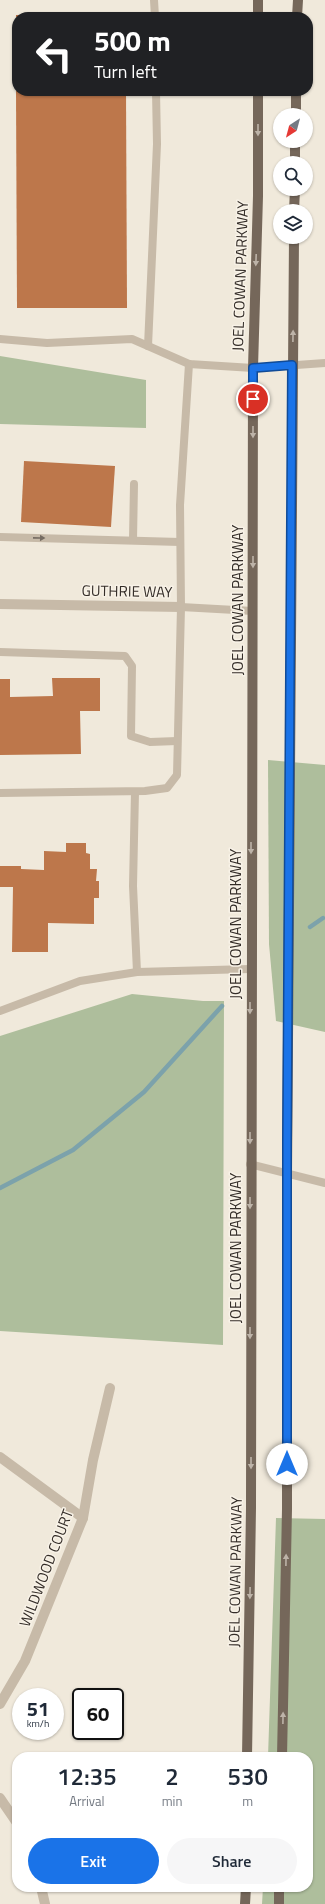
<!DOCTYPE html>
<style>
:root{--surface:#fff;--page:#f6f6f7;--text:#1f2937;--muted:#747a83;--accent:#1a73e8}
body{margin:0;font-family:"Titillium Web",sans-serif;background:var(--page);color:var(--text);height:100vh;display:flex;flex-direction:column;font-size:15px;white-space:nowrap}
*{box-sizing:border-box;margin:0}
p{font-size:13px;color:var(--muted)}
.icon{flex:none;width:22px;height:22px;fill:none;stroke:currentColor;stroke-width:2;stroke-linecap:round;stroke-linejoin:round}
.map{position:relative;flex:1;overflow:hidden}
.panel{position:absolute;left:12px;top:1752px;width:301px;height:140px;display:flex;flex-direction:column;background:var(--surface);border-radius:16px;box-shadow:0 1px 3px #0004}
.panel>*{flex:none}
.top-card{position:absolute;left:12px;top:12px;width:301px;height:84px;border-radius:16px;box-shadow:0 1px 3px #0004;background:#202124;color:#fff;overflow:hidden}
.needle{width:26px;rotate:216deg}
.controls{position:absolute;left:273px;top:108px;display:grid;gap:8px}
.controls a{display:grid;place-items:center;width:40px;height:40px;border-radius:50%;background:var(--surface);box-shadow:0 1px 3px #0004;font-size:20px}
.speed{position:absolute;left:12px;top:1688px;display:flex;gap:8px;font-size:20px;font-weight:700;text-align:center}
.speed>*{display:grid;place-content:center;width:52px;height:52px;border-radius:50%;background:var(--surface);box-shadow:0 1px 3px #0004;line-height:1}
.speed small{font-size:10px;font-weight:400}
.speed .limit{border:2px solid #111;border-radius:6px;background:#fff;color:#111}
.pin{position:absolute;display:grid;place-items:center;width:34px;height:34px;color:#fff;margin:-17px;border:2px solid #fff;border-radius:50%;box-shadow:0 1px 4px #0007}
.me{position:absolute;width:44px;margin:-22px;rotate:0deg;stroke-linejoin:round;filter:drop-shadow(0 0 3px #0008)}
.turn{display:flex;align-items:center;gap:14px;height:84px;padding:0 16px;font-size:18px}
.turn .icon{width:52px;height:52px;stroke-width:2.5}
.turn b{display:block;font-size:28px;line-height:34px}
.eta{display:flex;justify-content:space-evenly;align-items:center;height:68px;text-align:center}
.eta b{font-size:24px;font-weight:600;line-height:28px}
.cta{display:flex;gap:8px;margin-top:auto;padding:8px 16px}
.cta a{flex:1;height:46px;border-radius:24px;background:var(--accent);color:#fff;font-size:16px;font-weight:600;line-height:46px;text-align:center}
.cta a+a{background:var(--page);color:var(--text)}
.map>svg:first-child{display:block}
.green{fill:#aebe9c}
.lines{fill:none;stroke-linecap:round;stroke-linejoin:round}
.stream{stroke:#7ca2ab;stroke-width:4.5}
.building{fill:#bd774b}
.lane{stroke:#c7baa8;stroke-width:8}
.street{stroke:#c7baa8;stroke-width:10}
.primary{stroke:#75675a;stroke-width:10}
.oneway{fill:#bdb3a8}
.oneway2{fill:#766c62}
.route-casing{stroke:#114b97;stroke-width:10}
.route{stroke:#1a73e8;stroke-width:7}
.labels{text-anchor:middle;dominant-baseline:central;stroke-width:3;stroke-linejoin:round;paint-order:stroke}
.street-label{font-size:15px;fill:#342d28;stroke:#f8f2e7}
</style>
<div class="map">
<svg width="325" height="1904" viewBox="0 0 325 1904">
<rect width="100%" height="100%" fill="#f0e9db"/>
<g class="green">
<path d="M0,356L146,380V428L0,424Z"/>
<path d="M268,760L325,765V1032L276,1021L269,944Z"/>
<path d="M132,994L203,1001H224L223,1345L0,1331V1036Z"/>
<path d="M276,1518L325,1519V1904H262L263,1887H308V1757H268Z"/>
</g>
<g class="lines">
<g class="stream">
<path d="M310,927L323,918"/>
<path d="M0,1188L73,1150L144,1092L222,1006"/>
</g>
</g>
<g class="building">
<rect x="16" y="15" width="110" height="2"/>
<path d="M16,91H126L127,308H17Z"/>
<path d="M24,461L115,466L111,527L21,522Z"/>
<path d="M52,678H100V711H80L81,754L0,755V679H10V697L53,696Z"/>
<path d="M66,843H86V853L90,854V869H97L96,881H99V898H94V924L48,923V952H12L13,887H0V866H21V869L44,870V851L66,852Z"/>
</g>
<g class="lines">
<g class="lane">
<path d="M154,0L155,17"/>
<path d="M0,339L47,343L132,339L189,364L253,368L325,363"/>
<path d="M148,346L157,144L156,91"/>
<path d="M0,537L180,542"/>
<path d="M133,540L134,484"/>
<path d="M181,607L253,611"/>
<path d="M0,652L125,656L132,666L131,736L150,742L177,741"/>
<path d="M135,792L133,886L137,972"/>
<path d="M0,793L145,791L167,788L177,775L181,607L180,505L189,364"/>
<path d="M0,1011L80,981L137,972L250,969"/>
<path d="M250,1164L325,1183"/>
</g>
<g class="street">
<path d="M0,604L181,607"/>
<path d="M0,1457L83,1518"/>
<path d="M0,1704L25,1661L83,1518L93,1460L110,1388"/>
<path d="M0,1798L17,1823"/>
<path d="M41,1887L45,1904"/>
</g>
<g class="primary">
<path d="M258,17V0"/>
<path d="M297,17L298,0"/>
<path d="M296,115V91"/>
<path d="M295,163V141"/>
<path d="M294,211L295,189"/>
<path d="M247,1757L251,1508L253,368L258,196V91"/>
<path d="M282,1757L287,1509V1173L294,237"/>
<path d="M245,1904L246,1887"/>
<path d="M279,1904V1887"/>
</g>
</g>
<defs><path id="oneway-solid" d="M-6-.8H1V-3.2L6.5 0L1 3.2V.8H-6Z"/></defs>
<g class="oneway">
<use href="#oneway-solid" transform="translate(258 130) rotate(90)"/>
<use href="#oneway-solid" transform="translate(256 260) rotate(92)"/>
<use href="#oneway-solid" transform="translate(293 336) rotate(-89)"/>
<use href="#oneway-solid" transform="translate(253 432) rotate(90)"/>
<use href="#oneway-solid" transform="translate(253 562) rotate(90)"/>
<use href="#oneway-solid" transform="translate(251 848) rotate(90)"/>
<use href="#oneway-solid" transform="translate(250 1008) rotate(90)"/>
<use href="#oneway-solid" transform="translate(250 1138) rotate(90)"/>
<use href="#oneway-solid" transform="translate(250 1203) rotate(90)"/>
<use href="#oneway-solid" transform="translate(250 1333) rotate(90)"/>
<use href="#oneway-solid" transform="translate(251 1463) rotate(90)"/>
<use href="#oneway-solid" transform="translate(286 1560) rotate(-89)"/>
<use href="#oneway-solid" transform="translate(250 1593) rotate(91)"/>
<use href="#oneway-solid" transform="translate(283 1718) rotate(-89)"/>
</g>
<use class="oneway2" href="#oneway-solid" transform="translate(39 538) rotate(1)"/>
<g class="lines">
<defs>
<path id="route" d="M253,399V368L292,365L287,1142V1464"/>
</defs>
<use href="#route" class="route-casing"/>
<use href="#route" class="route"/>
</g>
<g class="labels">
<g class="street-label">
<text transform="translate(240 276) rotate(-88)">JOEL COWAN PARKWAY</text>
<text transform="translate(127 591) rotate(1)">GUTHRIE WAY</text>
<text transform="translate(237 600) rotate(-90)">JOEL COWAN PARKWAY</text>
<text transform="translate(235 924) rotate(-90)">JOEL COWAN PARKWAY</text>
<text transform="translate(235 1248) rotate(-90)">JOEL COWAN PARKWAY</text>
<text transform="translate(46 1568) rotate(-69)">WILDWOOD COURT</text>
<text transform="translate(235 1572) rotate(-89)">JOEL COWAN PARKWAY</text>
</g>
</g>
</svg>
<div class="controls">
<a><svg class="needle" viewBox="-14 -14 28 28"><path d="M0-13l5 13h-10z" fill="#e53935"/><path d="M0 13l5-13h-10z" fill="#747a83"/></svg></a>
<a><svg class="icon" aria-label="search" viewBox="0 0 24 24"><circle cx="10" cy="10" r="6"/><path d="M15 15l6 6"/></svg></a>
<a><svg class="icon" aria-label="layers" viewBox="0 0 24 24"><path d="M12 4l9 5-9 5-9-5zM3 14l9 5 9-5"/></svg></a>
</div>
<div class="speed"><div>51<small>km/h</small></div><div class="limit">60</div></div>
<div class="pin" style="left:253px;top:399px;background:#d93025"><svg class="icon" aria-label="arrive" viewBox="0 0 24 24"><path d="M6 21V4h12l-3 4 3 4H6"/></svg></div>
<svg class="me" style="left:287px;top:1464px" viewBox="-20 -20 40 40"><circle r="19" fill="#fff"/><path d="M0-13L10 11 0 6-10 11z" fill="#1a73e8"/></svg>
<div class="top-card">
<div class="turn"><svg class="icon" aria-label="left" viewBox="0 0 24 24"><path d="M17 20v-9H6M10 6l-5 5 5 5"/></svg><div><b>500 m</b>Turn left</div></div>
</div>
<section class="panel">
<div class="eta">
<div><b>12:35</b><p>Arrival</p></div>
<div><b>2</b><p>min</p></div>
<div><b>530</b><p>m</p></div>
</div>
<div class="cta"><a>Exit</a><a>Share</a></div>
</section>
</div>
